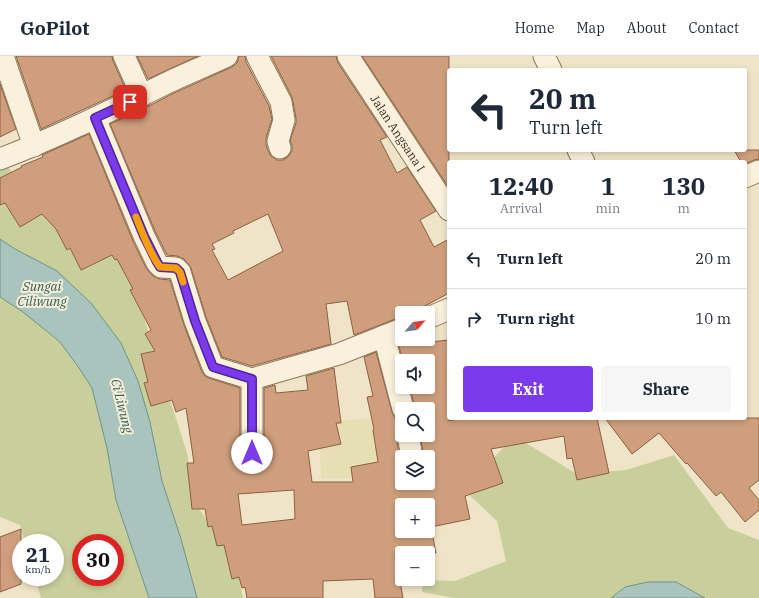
<!DOCTYPE html>
<meta charset="utf-8">
<style>
:root{--surface:#fff;--page:#f6f6f7;--text:#1f2937;--muted:#747a83;--line:#e0e1e3;--accent:#7c3aed}
body{margin:0;font-family:"IBM Plex Serif",serif;background:var(--page);color:var(--text);height:100vh;display:flex;flex-direction:column;font-size:15px;white-space:nowrap}
*{box-sizing:border-box;margin:0}
p{font-size:13px;color:var(--muted)}
.icon{flex:none;width:22px;height:22px;fill:none;stroke:currentColor;stroke-width:2;stroke-linecap:round;stroke-linejoin:round}
.map{position:relative;flex:1;overflow:hidden}
.side{position:absolute;left:447px;top:104px;width:300px;height:260px;display:flex;flex-direction:column;background:var(--surface);border-radius:4px;box-shadow:0 2px 6px #0003}
.side>*{flex:none}
.guide{position:absolute;left:447px;top:12px;width:300px;height:84px;border-radius:4px;box-shadow:0 2px 6px #0003;background:#fff;color:var(--text);overflow:hidden}
.needle{width:26px;rotate:62deg}
.controls{position:absolute;left:395px;top:250px;display:grid;gap:8px}
.controls a{display:grid;place-items:center;width:40px;height:40px;border-radius:4px;background:var(--surface);box-shadow:0 2px 6px #0003;font-size:20px}
.speed{position:absolute;left:12px;top:478px;display:flex;gap:8px;font-size:20px;font-weight:700;text-align:center}
.speed>*{display:grid;place-content:center;width:52px;height:52px;border-radius:50%;background:var(--surface);box-shadow:0 2px 6px #0003;line-height:1}
.speed small{font-size:10px;font-weight:400}
.speed .limit{border:6px solid #d22;background:#fff;color:#111}
.pin{position:absolute;display:grid;place-items:center;width:34px;height:34px;color:#fff;margin:-17px;border-radius:8px;box-shadow:0 2px 6px #0006}
.me{position:absolute;width:44px;margin:-22px;rotate:0deg;stroke-linejoin:round;filter:drop-shadow(0 0 3px #0008)}
.turn{display:flex;align-items:center;gap:14px;height:84px;padding:0 16px;font-size:18px}
.turn .icon{width:52px;height:52px;stroke-width:2.5}
.turn b{display:block;font-size:28px;line-height:34px}
.eta{display:flex;justify-content:space-evenly;align-items:center;height:68px;text-align:center}
.eta b{font-size:24px;font-weight:800;line-height:28px}
.action{display:flex;gap:8px;margin-top:auto;padding:8px 16px}
.action a{flex:1;height:46px;border-radius:4px;background:var(--accent);color:#fff;font-size:16px;font-weight:800;line-height:46px;text-align:center}
.action a+a{background:var(--page);color:var(--text)}
ul{padding:0;list-style:none}
li{display:flex;align-items:center;gap:12px;height:60px;padding:0 16px;border-top:1px solid var(--line)}
li div{flex:1}
li b{display:block;font-size:15px}
li em{font-style:normal}
header{display:flex;align-items:center;gap:24px;box-sizing:border-box;height:56px;padding:0 20px;background:var(--surface);border-bottom:1px solid var(--line)}
header strong{font-size:19px}
nav{display:flex;gap:22px;margin-inline-start:auto;font-size:14px}
.map>svg:first-child{display:block}
.farmland{fill:#e6deb5}
.green{fill:#c9cf9b;fill-rule:evenodd}
.water{fill:#a9c4bc;stroke:#6f938a}
.building{fill:#cf9f7d;stroke:#8d5f41;fill-rule:evenodd}
.lines{fill:none;stroke-linecap:round;stroke-linejoin:round}
.minor-casing{stroke:#8d765c;stroke-width:23}
.minor{stroke:#faf1dc;stroke-width:21}
.route-casing{stroke:#51269a;stroke-width:10}
.route{stroke:#7c3aed;stroke-width:7}
.slow{stroke:#f59e0b;stroke-width:7}
.labels{text-anchor:middle;dominant-baseline:central;stroke-width:4;stroke-linejoin:round;paint-order:stroke}
.street-label{font-size:12px;fill:#3d2e20;stroke:#f7eed8}
.water-label{font-size:13px;font-style:italic;fill:#2f5d5a;stroke:#f7eed8}
</style>
<header>
<strong>GoPilot</strong>
<nav><a>Home</a><a>Map</a><a>About</a><a>Contact</a></nav>
</header>
<div class="map">
<svg width="759" height="542" viewBox="0 0 759 542">
<rect width="100%" height="100%" fill="#f0e4c8"/>
<path class="farmland" d="M382,363L384,421L321,423L319,364Z"/>
<g class="green">
<path d="M0,105H2L30,135L130,203L143,259L188,400L190,440L236,506L243,542H197L162,425L150,366L138,325L121,287L15,193L0,183Z"/>
<path d="M0,241L23,256L60,286L79,312L92,332L107,391L116,444L149,542H41L35,521H55V487H25L20,469L0,461ZM81,487H115V521H81Z"/>
<path d="M514,380L577,418L626,414L674,399L728,472L759,484V542H705L676,526L625,531L611,542H454L422,536L423,524L455,525L506,505L497,465L464,434Z"/>
</g>
<g class="water">
<path d="M0,183L15,193L57,215L91,247L121,287L138,325L150,366L162,425L181,483L197,542H149L116,444L107,392L92,332L79,312L60,286L23,256L0,241Z"/>
<path d="M648,526H676L705,542H611L625,531Z"/>
</g>
<g class="building">
<path d="M16,0H112L113,5L126,34L41,73Z"/>
<path d="M137,0H198L148,23Z"/>
<path d="M239,0H245L246,6L269,50L272,63L266,82V88L268,95L271,100L277,104H283L288,101L292,95V89L290,85L296,67V62L292,41L271,0H336L338,7L387,81L380,84L397,117L407,111L436,155L420,164L434,191L449,183V237L412,257H402V261L398,262L354,279L347,245L326,248L331,288L252,310L222,301L206,261L191,212L188,208L184,203L177,200L167,199L155,175L110,68L147,51L174,37L232,11L237,7ZM268,158L283,195L228,224L212,194L215,193L212,188L234,177L233,175Z"/>
<path d="M362,0H449V132Z"/>
<path d="M0,28L16,73L0,81Z"/>
<path d="M89,78L133,185L146,212L153,220L160,223L170,224L184,269L202,316L205,320L209,322L240,332V397L241,403L246,407L252,409L258,408L262,403L264,397V332L275,329L276,337L308,334L306,320L334,312L341,367H336L341,388L308,395L312,426H353L351,411L378,406L373,374L374,373L367,341L373,340L364,301L376,296L392,356L395,362L399,364L402,365V369L400,370L397,375L396,381L400,403L402,407V427H428V401H424L420,379H428V353H415L410,331H428V305H403L398,287L402,286V289L449,284V365L462,362H597L609,417L577,424L572,402L567,403L564,380L491,393L503,427L465,440L470,463L431,471L436,497H395L403,542H375L373,523L323,525V542H247L245,531L242,532L239,521L232,523L224,489L217,490L212,470L208,471L205,453H192L187,407H194L186,352L176,356L172,344L151,350L144,327L148,326L141,298L155,295L145,278L151,274L130,234L133,233L117,203L115,204L112,199L81,214L70,192L67,194L56,173L42,158L20,171L5,147L0,149V122L22,111L21,110L43,101L42,99ZM294,434L295,463L242,469L238,438ZM402,449H428V475H402Z"/>
<path d="M734,94H759V103L754,104L745,108V106H741Z"/>
<path d="M605,362H759V424L749,432L759,444V454L745,466L721,436L716,440L687,407L686,408L659,377L632,398Z"/>
<path d="M21,473V528L0,536V481Z"/>
</g>
<g class="lines">
<defs>
<g id="minor">
<path d="M3,0L34,90"/>
<path d="M124,0L142,40"/>
<path d="M257,0L281,46L284,64L278,85L280,92"/>
<path id="s1" d="M348,0L449,154"/>
<path d="M544,0L551,14"/>
<path d="M95,62L144,180L157,207L161,211L176,212L180,216L195,265L213,311L252,323V397"/>
<path d="M578,94L584,106"/>
<path d="M0,103C58,81 114,53 169,26C188,17 208,9 227,0"/>
<path d="M745,121L759,115"/>
<path d="M428,262L449,253"/>
<path d="M384,280L403,353"/>
<path d="M252,323L339,298L402,273"/>
<path d="M408,379L412,401"/>
</g>
</defs>
<use href="#minor" class="minor-casing"/>
<use href="#minor" class="minor"/>
</g>
<g class="lines">
<defs>
<path id="route" d="M130,46L95,62L144,180L157,206L160,211L176,212L180,216L195,265L213,311L252,323V397"/>
</defs>
<use href="#route" class="route-casing"/>
<use href="#route" class="route"/>
<path class="slow" d="M136,161C142,176 150,198 160,211L176,212L180,216L183,226"/>
</g>
<g class="labels">
<g class="street-label">
<text stroke="none"><textPath href="#s1" startOffset="92">Jalan Angsana I</textPath></text>
</g>
<g class="water-label">
<text x="42" y="230">Sungai<tspan x="42" dy="15">Ciliwung</tspan></text>
<text transform="translate(122 350) rotate(76)">Ci Liwung</text>
</g>
</g>
</svg>
<div class="controls">
<a><svg class="needle" viewBox="-14 -14 28 28"><path d="M0-13l5 13h-10z" fill="#e53935"/><path d="M0 13l5-13h-10z" fill="#747a83"/></svg></a>
<a><svg class="icon" aria-label="sound" viewBox="0 0 24 24"><path d="M4 9h4l5-4v14l-5-4H4zM17 9q2 3 0 6"/></svg></a>
<a><svg class="icon" aria-label="search" viewBox="0 0 24 24"><circle cx="10" cy="10" r="6"/><path d="M15 15l6 6"/></svg></a>
<a><svg class="icon" aria-label="layers" viewBox="0 0 24 24"><path d="M12 4l9 5-9 5-9-5zM3 14l9 5 9-5"/></svg></a>
<a>+</a>
<a>−</a>
</div>
<div class="speed"><div>21<small>km/h</small></div><div class="limit">30</div></div>
<div class="pin" style="left:130px;top:46px;background:#d93025"><svg class="icon" aria-label="arrive" viewBox="0 0 24 24"><path d="M6 21V4h12l-3 4 3 4H6"/></svg></div>
<svg class="me" style="left:252px;top:397px" viewBox="-20 -20 40 40"><circle r="19" fill="#fff"/><path d="M0-13L10 11 0 6-10 11z" fill="#7c3aed"/></svg>
<div class="guide">
<div class="turn"><svg class="icon" aria-label="left" viewBox="0 0 24 24"><path d="M17 20v-9H6M10 6l-5 5 5 5"/></svg><div><b>20 m</b>Turn left</div></div>
</div>
<section class="side">
<div class="eta">
<div><b>12:40</b><p>Arrival</p></div>
<div><b>1</b><p>min</p></div>
<div><b>130</b><p>m</p></div>
</div>
<ul>
<li><svg class="icon" aria-label="left" viewBox="0 0 24 24"><path d="M17 20v-9H6M10 6l-5 5 5 5"/></svg><div><b>Turn left</b></div><em>20 m</em></li>
<li><svg class="icon" aria-label="right" viewBox="0 0 24 24"><path d="M7 20v-9h11M14 6l5 5-5 5"/></svg><div><b>Turn right</b></div><em>10 m</em></li>
</ul>
<div class="action"><a>Exit</a><a>Share</a></div>
</section>
</div>
